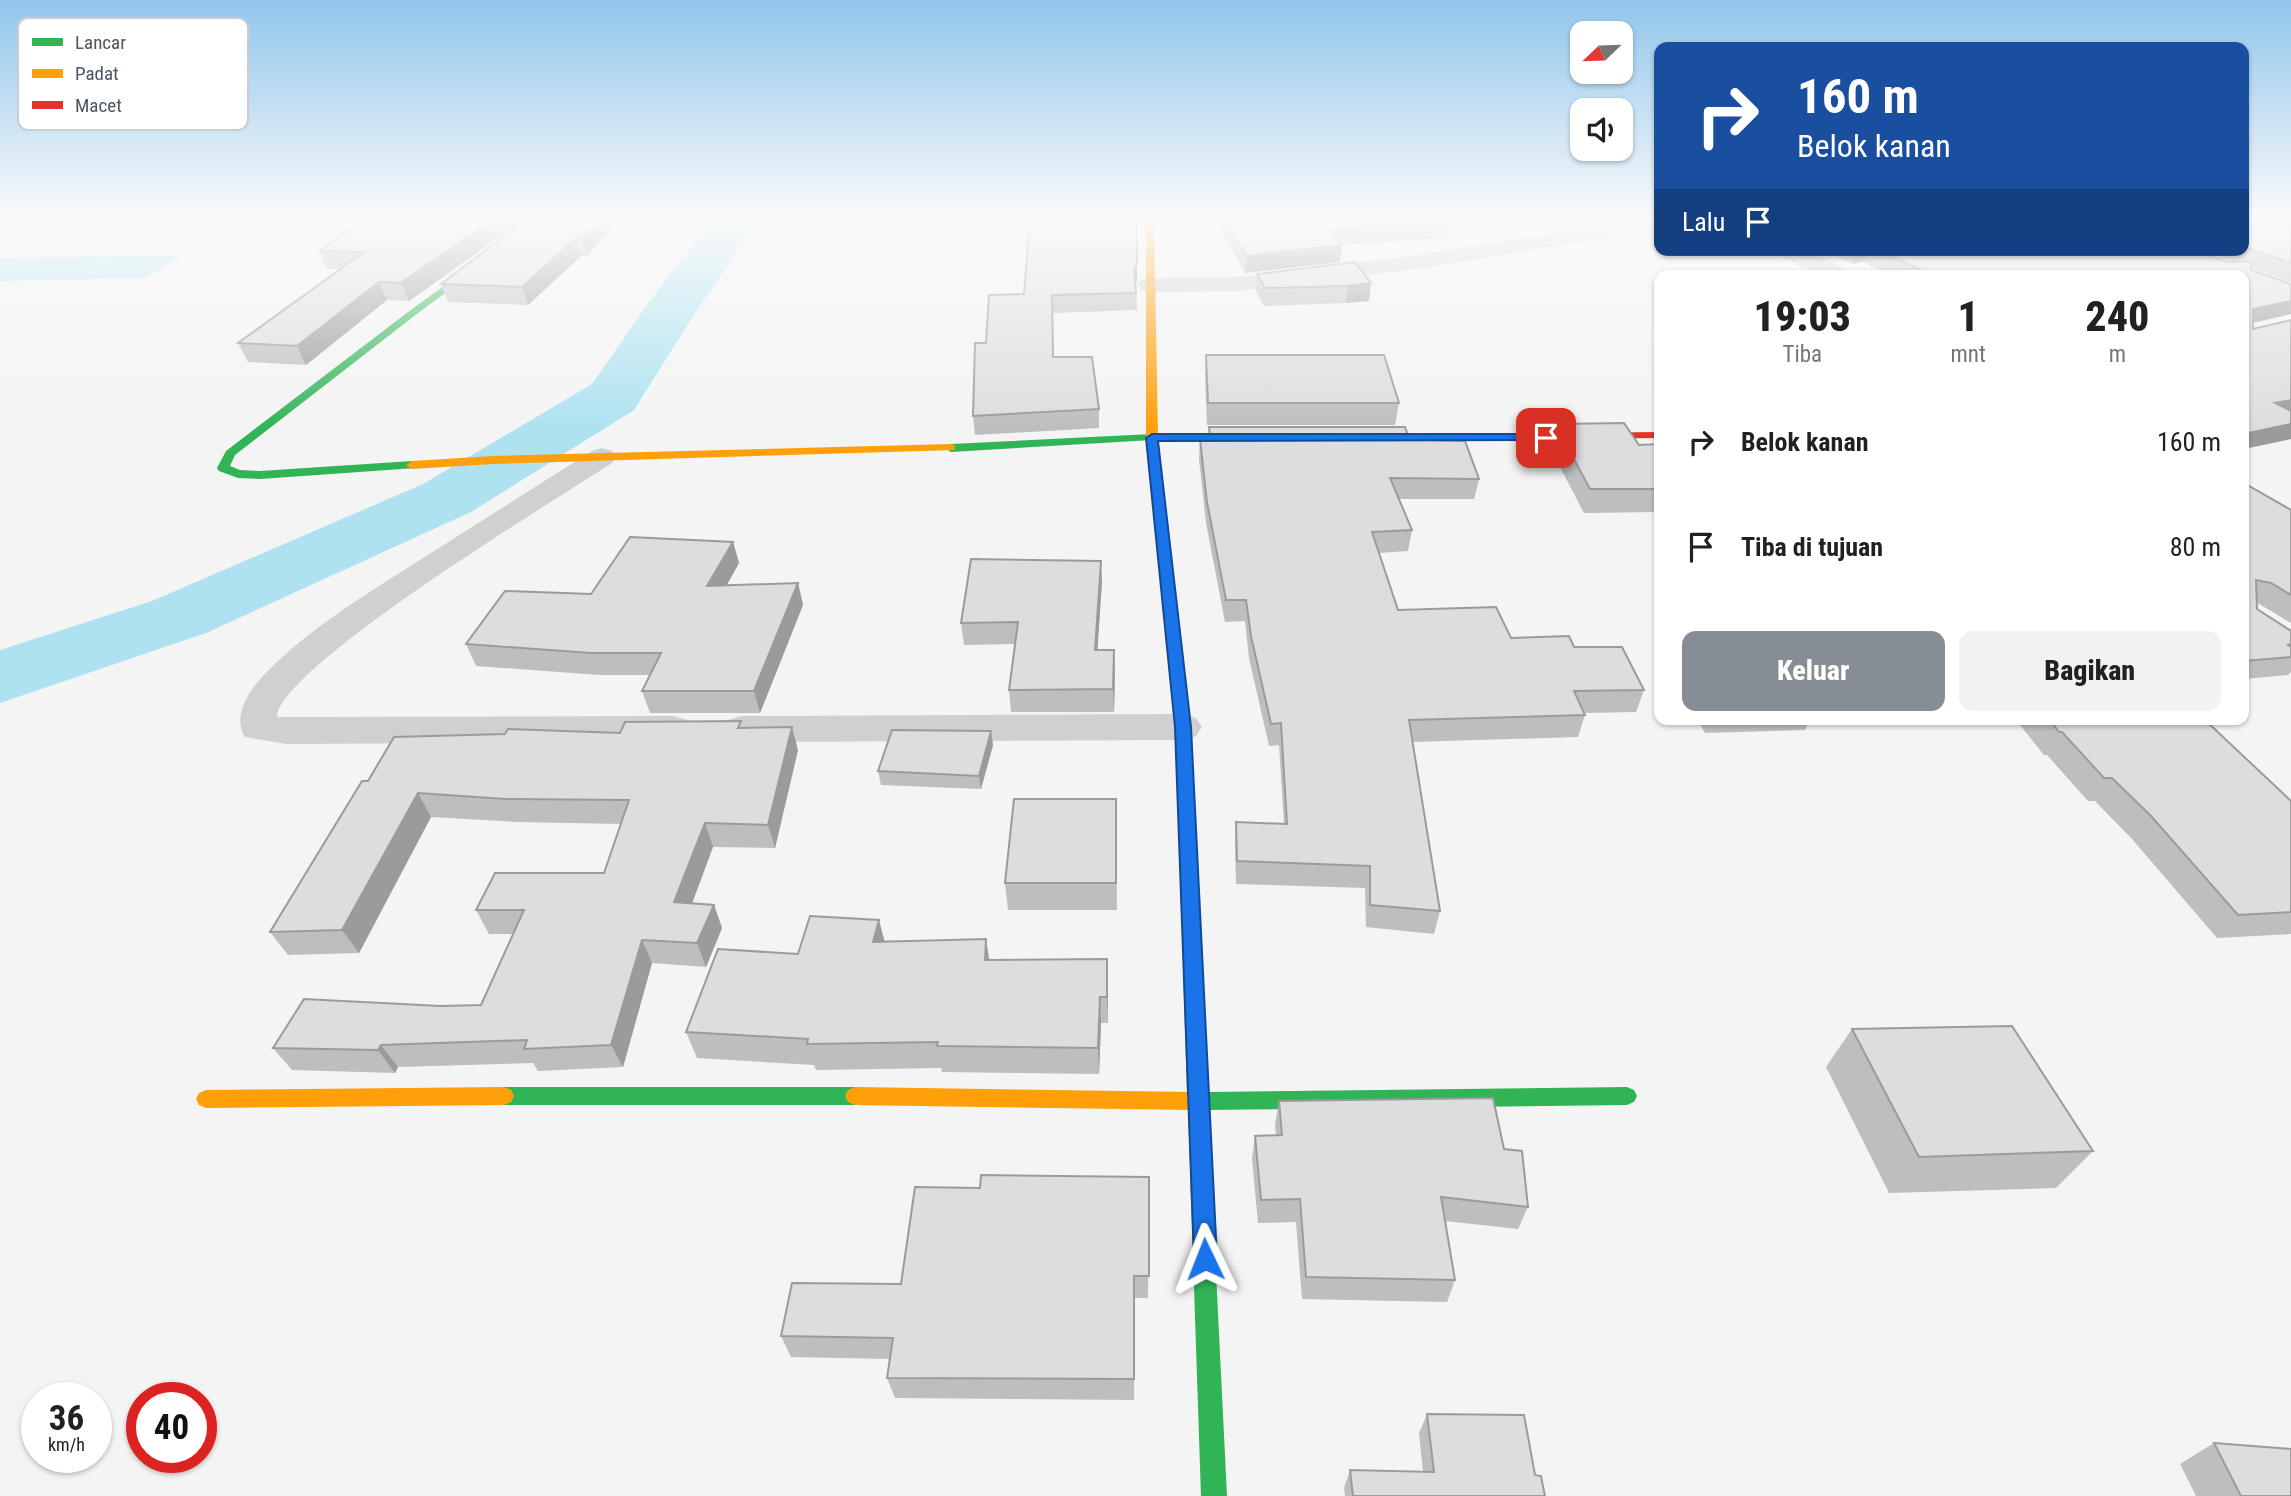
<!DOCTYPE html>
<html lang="id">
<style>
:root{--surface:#fff;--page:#f2f2f2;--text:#202124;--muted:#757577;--accent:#868d94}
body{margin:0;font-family:"Roboto Condensed",sans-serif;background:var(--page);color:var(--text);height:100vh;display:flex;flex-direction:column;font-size:26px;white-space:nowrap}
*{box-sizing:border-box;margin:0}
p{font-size:23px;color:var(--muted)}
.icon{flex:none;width:38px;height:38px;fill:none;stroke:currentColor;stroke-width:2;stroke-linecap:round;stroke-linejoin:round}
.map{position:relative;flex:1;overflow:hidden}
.side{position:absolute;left:1654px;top:270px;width:595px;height:455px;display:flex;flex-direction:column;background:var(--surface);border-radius:14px;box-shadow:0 2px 5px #0004}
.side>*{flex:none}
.guide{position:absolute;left:1654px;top:42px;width:595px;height:214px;border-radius:14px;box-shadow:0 2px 5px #0004;background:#1a4fa0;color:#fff;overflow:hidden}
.needle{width:46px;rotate:247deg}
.controls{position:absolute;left:1570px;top:21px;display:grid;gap:14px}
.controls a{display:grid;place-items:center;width:63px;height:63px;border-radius:14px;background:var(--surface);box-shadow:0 2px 5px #0004;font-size:35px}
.speed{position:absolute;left:21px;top:1382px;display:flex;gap:14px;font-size:35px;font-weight:700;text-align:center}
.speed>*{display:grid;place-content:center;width:91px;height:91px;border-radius:50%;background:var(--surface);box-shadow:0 2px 5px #0004;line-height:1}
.speed small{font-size:18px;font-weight:400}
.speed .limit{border:10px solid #d22;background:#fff;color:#111}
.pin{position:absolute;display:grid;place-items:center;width:60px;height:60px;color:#fff;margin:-30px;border-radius:14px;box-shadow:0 4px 10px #0006}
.me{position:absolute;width:77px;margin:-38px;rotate:358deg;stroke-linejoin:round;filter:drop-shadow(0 0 5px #0008)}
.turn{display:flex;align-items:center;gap:24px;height:147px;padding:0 28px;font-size:32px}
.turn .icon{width:91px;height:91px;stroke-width:2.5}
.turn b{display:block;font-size:49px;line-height:60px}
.then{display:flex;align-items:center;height:66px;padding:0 28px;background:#0003;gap:14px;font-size:26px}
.eta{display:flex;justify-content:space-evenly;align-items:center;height:119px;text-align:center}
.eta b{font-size:42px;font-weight:800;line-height:49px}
.action{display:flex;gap:14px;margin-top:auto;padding:14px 28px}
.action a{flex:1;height:80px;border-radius:14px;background:var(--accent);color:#fff;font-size:28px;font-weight:800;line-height:80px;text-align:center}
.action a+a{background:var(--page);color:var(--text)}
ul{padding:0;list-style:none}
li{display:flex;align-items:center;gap:21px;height:105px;padding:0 28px}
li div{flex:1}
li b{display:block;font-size:26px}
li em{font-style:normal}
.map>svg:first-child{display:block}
.water{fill:#aee2f0}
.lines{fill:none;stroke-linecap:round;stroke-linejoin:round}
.river{fill:#aee2f0;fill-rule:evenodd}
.street{fill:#ced0d2;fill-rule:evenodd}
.fast{fill:#30b455;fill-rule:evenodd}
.slow{fill:#ff9f0a;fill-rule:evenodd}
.jam{fill:#e5322d;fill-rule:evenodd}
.wall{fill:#bebebf}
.shaded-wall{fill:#9b9b9b}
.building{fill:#ddddde;stroke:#9b9b9b;stroke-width:2}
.route{fill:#1a73e8;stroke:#114b97;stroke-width:2}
.key{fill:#fff;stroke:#c9ccd0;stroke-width:2}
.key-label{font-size:19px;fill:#4a5661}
</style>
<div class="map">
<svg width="2291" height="1496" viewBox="0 0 2291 1496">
<rect width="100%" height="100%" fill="#f4f4f4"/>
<path class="water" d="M182,255L147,278L0,281V258Z"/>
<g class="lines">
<path class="river" d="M713,218H760L695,313L634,410L471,512L206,633L0,703V650L152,601L423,484L592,384L649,302Z"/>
<g class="street">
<path d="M1648,218H1659V229L1410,270L1236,291L1149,292L1141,290L1137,285L1141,280L1149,278L1236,277L1410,256Z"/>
<path d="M1774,250H1804L1847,270L1850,275H1820L1777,255Z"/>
<path d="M602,448L612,451L616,457L612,463C559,498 280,666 277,717L674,716L687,720L693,729L687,738L674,742L286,744L245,737C234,720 244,699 256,684C296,637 360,598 412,565C472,527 532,489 592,451Z"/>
<path d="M1183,714L1196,718L1202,727L1196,736L1183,740L741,742L728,738L722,729L728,720L741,716Z"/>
</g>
<g class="fast">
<path d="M538,218H548L418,313L235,455L230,466L240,470L260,471L412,461L418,465L416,468L260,479L238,478L219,471L217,468L226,451L412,309Z"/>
<path d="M1152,434L1261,436L1267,439L1261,442L1152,440L951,452L945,448L951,444Z"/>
<path d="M1191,929L1197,931L1200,936L1208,1092L1627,1087L1634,1090L1637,1096L1634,1102L1627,1105L1208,1110L1227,1496H1201L1188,1108L1183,1101L1187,1094L1182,936L1185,931Z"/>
<path d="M504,1087H855L862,1090L865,1096L862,1102L855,1105H504L497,1102L494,1096L497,1090Z"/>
</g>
<g class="slow">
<path d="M1146,218H1154L1158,437L1182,653L1175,658L1168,653L1146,437Z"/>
<path d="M951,444L955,446V450L493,464L412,469L406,465L412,461L493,456Z"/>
<path d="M504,1087L511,1090L514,1096L511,1102L504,1105L206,1108L199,1105L196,1099L199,1093L206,1090Z"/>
<path d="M855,1087L1193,1092L1200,1095L1203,1101L1200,1107L1193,1110L855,1105L848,1102L845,1096L848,1090Z"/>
</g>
<g class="jam">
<path d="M1659,432V438L1374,441L1368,438L1374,435Z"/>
<path d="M1175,648L1182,653L1191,727L1200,936L1197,941L1191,943L1185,941L1182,936L1175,727L1168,653Z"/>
</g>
</g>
<g class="wall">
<path d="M526,218L409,301L387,300L306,365L248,362L238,343L341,269H327L319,251Z"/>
<path d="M529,218H621L587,256H581L528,305L448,302L441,284Z"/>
<path d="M1137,218V281L1136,283L1137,310L1053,313L1054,357L1099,409V428L975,435L973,416L986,343L1024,294Z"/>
<path d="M1214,218H1444L1449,222L1446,238L1342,245L1340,262L1245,273Z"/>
<path d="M2244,218H2291V282L2251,268L2253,329L2291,320V410L2244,449V275H1891L1863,262L1852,264L1823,250H2194L2227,262H2235L2202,250H2244Z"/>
<path d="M1355,262L1369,301L1346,303L1264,306L1256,291L1257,274Z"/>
<path d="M1206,355L1399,403L1395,425H1207L1205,376Z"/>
<path d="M1555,424L1639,445L1659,444V512L1584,513L1549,446Z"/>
<path d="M1209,427L1408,435L1428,440L1479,479L1474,499H1398L1412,530L1408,551L1379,553L1398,610L1511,638L1574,647L1644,690L1636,712L1584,713L1585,715L1578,737L1412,742L1440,911L1434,934L1366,927L1365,888L1236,884L1235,845L1236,822L1284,824L1279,745L1269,746L1249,658L1245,621L1225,622L1206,523L1199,459L1200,439H1209Z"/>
<path d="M2244,483L2291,510V623L2256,602L2257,609L2291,631V672L2288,675L2244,679Z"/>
<path d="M733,542L739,563L726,586L798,583L803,605L760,713H650L642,691L650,675H599L476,666L466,644L591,594Z"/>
<path d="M1102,582L1097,650L1115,672L1114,712H1011L1009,690L1015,644L964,645L961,623Z"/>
<path d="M1697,719H1810L1805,730L1705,733Z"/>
<path d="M2015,719H2204L2291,801V934L2217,938L2132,839L2095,801H2088L2047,755H2044Z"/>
<path d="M743,728L798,750L775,848L713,847L692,903L714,905L722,928L706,967L652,963L623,1067L538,1071L533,1063L398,1067L395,1073L292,1070L273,1048L441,1006L481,1005L513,934H489L476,910L604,873L621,824L517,822L431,817L359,953L288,955L270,932L368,781Z"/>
<path d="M993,745L981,789L881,785L878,771Z"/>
<path d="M1116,799L1117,910H1008L1005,883Z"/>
<path d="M986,939L989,960L1107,959L1108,1023H1101L1099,1074L942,1072L941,1068L816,1070L814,1065L697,1058L686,1032L798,954L884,941Z"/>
<path d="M1852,1029L2093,1151L2056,1188L1889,1193L1826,1067Z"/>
<path d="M1279,1101L1504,1149L1528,1207L1518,1229L1445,1221L1455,1280L1447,1302L1302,1299L1296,1222L1258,1223L1252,1159L1255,1136L1276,1135L1275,1125Z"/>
<path d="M1149,1177L1148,1298H1135L1134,1400L895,1398L887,1378L890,1359L791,1357L781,1336L901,1284L980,1188Z"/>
<path d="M1427,1414L1535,1475L1545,1496H1345L1344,1488L1350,1470L1423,1472L1419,1433Z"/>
<path d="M2214,1443L2291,1496H2196L2180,1464Z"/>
</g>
<g class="shaded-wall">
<path d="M495,218H526L409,301L401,283Z"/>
<path d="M600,218H621L587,256L582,238Z"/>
<path d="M1137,218V281L1134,285V268Z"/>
<path d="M576,238L581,256L528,305L522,287Z"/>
<path d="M1342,245L1340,262L1245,273L1246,256Z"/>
<path d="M1857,250H1868L1863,262L1852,264Z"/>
<path d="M379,282L387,300L306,365L297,346Z"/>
<path d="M1371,283L1369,301L1346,303L1348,286Z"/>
<path d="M2291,301V314L2244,325L2253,309Z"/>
<path d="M2291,396V410L2288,411L2275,403Z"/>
<path d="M2291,424V439L2244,449V434Z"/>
<path d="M733,542L739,563L714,608L707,586Z"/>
<path d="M1101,561L1102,582L1096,672L1095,650Z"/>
<path d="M798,583L803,605L760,713L754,691Z"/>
<path d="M1114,650L1115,672L1114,712L1113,689Z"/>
<path d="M792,727L798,750L775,848L768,825Z"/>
<path d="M991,731L993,745L981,789L979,776Z"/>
<path d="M418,793L431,817L359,953L342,930Z"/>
<path d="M705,823L713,847L684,925L674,902Z"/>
<path d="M714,905L722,928L706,967L697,943Z"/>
<path d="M879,920L886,947L873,942Z"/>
<path d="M986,939L990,966L985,960Z"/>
<path d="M642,940L652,963L623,1067L611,1045Z"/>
<path d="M1107,959L1108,986V1023L1107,997Z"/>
<path d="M1100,997L1101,1023L1099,1074L1098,1048Z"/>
<path d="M381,1045L398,1067L395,1073L378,1050Z"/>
</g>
<g class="building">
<path d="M364,218H495L401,283L379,282L297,346L238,343L364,252L319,251Z"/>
<path d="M529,218H600L582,238H576L522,287L441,284Z"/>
<path d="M1030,218H1137V264L1134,268L1136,293L1052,295L1053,357H1092L1099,409L973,416L975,343H986L989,295L1024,294Z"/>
<path d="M1224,218H1444L1449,222L1330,230L1342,245L1246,256Z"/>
<path d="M2244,218H2291V263L2244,247Z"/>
<path d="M1876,250H2194L2227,262H2251V270L2291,284V301L2253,309V329L2291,320V400L2275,403L2291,411V424L2244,434V275H1933Z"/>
<path d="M1355,262L1371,283L1348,286L1265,288L1257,274Z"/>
<path d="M1206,355H1384L1399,403H1208Z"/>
<path d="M1624,423L1639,445L1659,444V489H1590L1555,424Z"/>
<path d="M1209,427H1405L1408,435L1425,434L1428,440L1465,441L1479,479L1390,478L1412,530L1372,532L1398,610L1496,607L1511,638L1569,636L1574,647H1622L1644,690L1574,691L1585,715L1409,720L1440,911L1370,905V866L1237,861L1236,822L1287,824L1281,723L1271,724L1251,636L1246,600H1226L1207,502L1200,439H1210Z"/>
<path d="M2244,483L2291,510V595L2271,583L2256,580L2257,609L2291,631V644L2288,645L2291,647V657L2244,661Z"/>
<path d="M630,537L733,542L707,586L798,583L754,691H642L661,653H591L466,644L505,591L591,594Z"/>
<path d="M971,559L1101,561L1095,650H1114L1113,689L1009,690L1018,622L961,623Z"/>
<path d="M2049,719H2204L2291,801V912L2238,915L2151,816L2112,778H2104L2062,732H2059Z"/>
<path d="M741,721L738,728L792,727L768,825L705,823L674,902L714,905L697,943L642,940L611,1045L524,1049L527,1040L381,1045L378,1050L273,1048L304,999L441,1006L481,1005L524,910H476L495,873H604L629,800L506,799L418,793L342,930L270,932L362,781H368L394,737L505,734L508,729L620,733L625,722Z"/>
<path d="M892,730L991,731L979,776L878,771Z"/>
<path d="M1014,799H1116V883H1005Z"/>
<path d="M810,916L879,920L873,942L986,939L985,960L1107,959V997H1100L1098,1048L937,1046L938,1042L807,1044L808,1039L686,1032L718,949L798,954Z"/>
<path d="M2012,1026L2093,1151L1919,1157L1852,1029Z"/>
<path d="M1493,1098L1504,1149L1522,1151L1528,1207L1441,1197L1455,1280L1306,1277L1300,1199L1261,1200L1255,1136L1282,1135L1279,1101Z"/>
<path d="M981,1175L1149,1177V1276H1134V1379L887,1378L893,1338L781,1336L792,1283L901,1284L915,1187L980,1188Z"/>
<path d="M1427,1414L1524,1415L1535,1475L1541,1476L1545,1496H1353L1350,1470L1434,1472Z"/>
<path d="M2214,1443L2291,1449V1496H2241Z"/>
</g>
<linearGradient id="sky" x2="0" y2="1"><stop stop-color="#91c6eb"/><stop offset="0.51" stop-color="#fafafa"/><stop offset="1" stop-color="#fafafa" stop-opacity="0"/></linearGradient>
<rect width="2291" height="428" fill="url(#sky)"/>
<path class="route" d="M1546,434L1550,435V440L1158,441L1191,727L1217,1259L1214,1267L1205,1270L1197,1267L1194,1259L1175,727L1146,438L1152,434Z"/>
<rect x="18" y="18" width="230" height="112" rx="10" class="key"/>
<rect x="32" y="38" width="31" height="8" fill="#30b455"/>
<rect x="32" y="69" width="31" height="9" fill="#ff9f0a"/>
<rect x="32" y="101" width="31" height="8" fill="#e5322d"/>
<g class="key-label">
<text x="75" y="49">Lancar</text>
<text x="75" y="80">Padat</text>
<text x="75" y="112">Macet</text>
</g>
</svg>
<div class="controls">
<a><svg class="needle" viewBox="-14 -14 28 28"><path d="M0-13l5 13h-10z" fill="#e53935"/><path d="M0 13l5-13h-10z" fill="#757577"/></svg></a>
<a><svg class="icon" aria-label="sound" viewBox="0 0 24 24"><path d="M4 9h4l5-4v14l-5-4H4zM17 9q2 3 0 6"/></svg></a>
</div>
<div class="speed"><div>36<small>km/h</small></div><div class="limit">40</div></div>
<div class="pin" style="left:1546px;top:438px;background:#d93025"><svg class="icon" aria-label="arrive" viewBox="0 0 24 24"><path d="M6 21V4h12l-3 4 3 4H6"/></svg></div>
<svg class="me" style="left:1205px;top:1259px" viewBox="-20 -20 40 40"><path d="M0-17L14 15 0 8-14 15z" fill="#1a73e8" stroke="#fff" stroke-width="4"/></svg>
<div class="guide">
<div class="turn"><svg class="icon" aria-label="right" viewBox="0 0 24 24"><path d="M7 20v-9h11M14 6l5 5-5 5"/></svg><div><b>160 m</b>Belok kanan</div></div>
<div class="then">Lalu<svg class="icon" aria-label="arrive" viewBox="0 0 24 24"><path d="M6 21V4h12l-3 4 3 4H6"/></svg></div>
</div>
<section class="side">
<div class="eta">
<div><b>19:03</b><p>Tiba</p></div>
<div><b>1</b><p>mnt</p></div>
<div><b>240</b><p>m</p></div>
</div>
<ul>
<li><svg class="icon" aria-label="right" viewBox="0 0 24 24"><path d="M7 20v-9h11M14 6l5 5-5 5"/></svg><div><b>Belok kanan</b></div><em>160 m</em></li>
<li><svg class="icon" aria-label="arrive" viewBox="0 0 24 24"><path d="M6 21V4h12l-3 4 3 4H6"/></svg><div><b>Tiba di tujuan</b></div><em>80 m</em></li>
</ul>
<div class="action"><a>Keluar</a><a>Bagikan</a></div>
</section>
</div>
